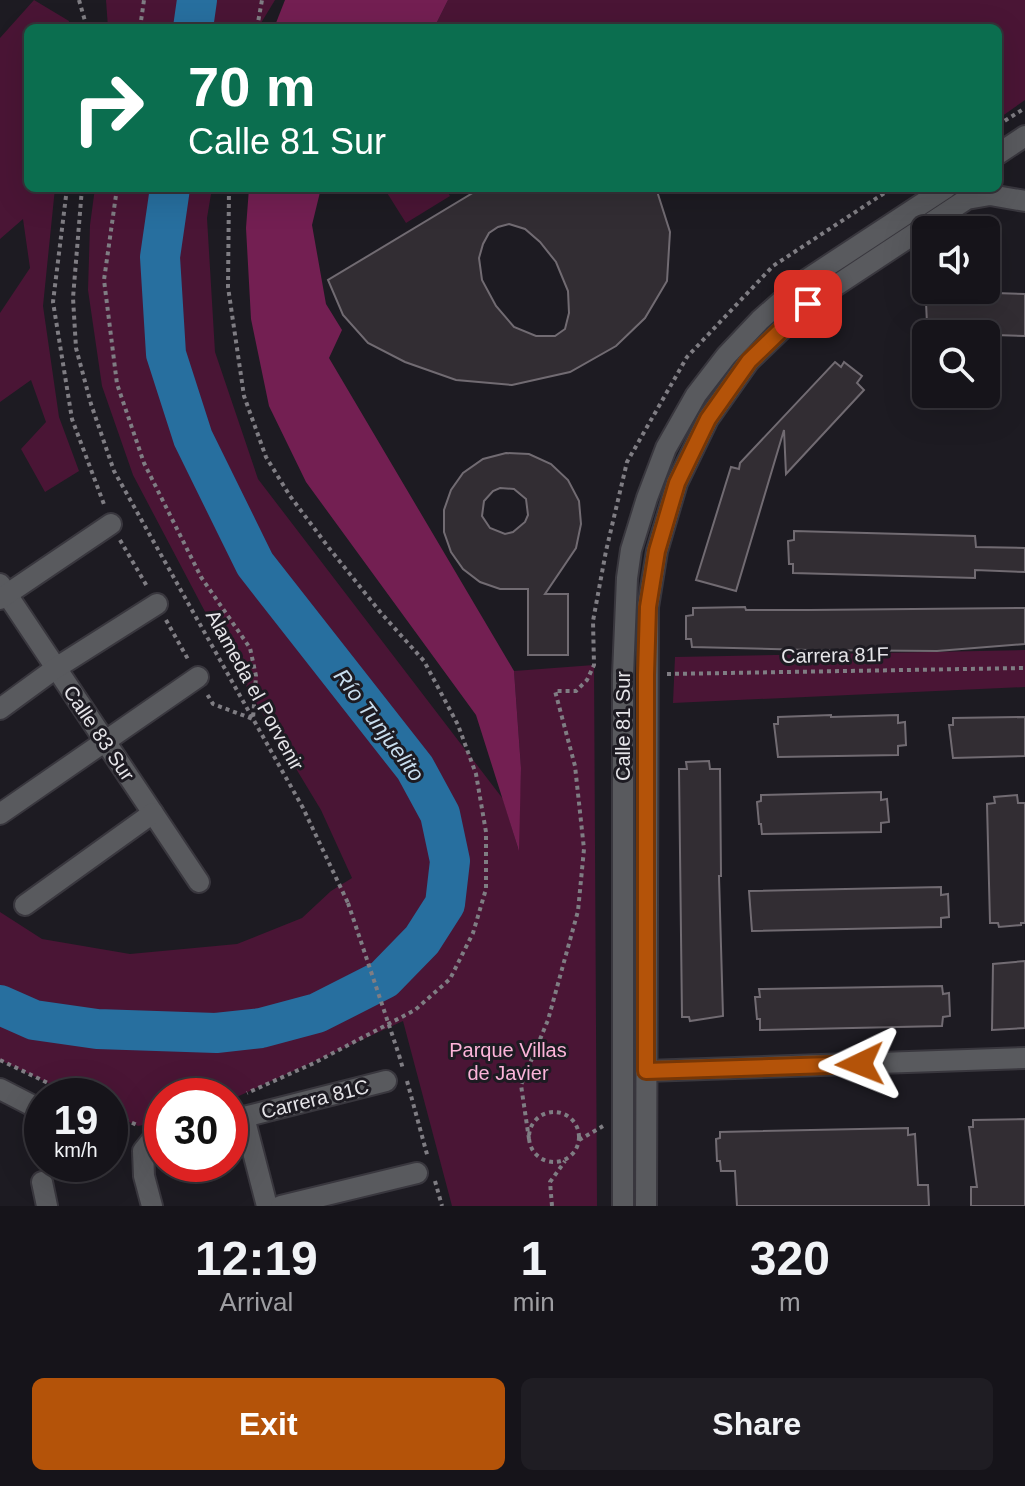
<!DOCTYPE html>
<meta charset="utf-8">
<style>
:root{--surface:#16141a;--page:#1f1d23;--text:#f1f3f6;--muted:#9e9ea2;--line:#353339;--accent:#b45309}
body{margin:0;font-family:Arial,sans-serif;background:var(--page);color:var(--text);height:100vh;display:flex;flex-direction:column;font-size:30px;white-space:nowrap}
*{box-sizing:border-box;margin:0}
p{font-size:26px;color:var(--muted)}
.icon{flex:none;width:44px;height:44px;fill:none;stroke:currentColor;stroke-width:2;stroke-linecap:round;stroke-linejoin:round}
.map{position:relative;height:1206px;overflow:hidden}
.details{display:flex;flex-direction:column;background:var(--surface);flex:1}
.details>*{flex:none}
.banner{position:absolute;left:24px;top:24px;width:978px;height:168px;border-radius:12px;box-shadow:0 8px 32px #0002,0 0 0 2px var(--line);background:#0b6e4f;color:#fff;overflow:hidden}
.controls{position:absolute;left:912px;top:216px;display:grid;gap:16px}
.controls a{display:grid;place-items:center;width:88px;height:88px;border-radius:12px;background:var(--surface);box-shadow:0 8px 32px #0002,0 0 0 2px var(--line);font-size:40px}
.speed{position:absolute;left:24px;top:1078px;display:flex;gap:16px;font-size:40px;font-weight:700;text-align:center}
.speed>*{display:grid;place-content:center;width:104px;height:104px;border-radius:50%;background:var(--surface);box-shadow:0 8px 32px #0002,0 0 0 2px var(--line);line-height:1}
.speed small{font-size:20px;font-weight:400}
.speed .limit{border:12px solid #d22;background:#fff;color:#111}
.pin{position:absolute;display:grid;place-items:center;width:68px;height:68px;color:#fff;margin:-34px;border-radius:16px;box-shadow:0 4px 12px #0006}
.me{position:absolute;width:88px;margin:-44px;rotate:268deg;stroke-linejoin:round;filter:drop-shadow(0 0 6px #0008)}
.turn{display:flex;align-items:center;gap:28px;height:168px;padding:0 32px;font-size:36px}
.turn .icon{width:104px;height:104px;stroke-width:2.5}
.turn b{display:block;font-size:56px;line-height:68px}
.eta{display:flex;justify-content:space-evenly;align-items:center;height:136px;text-align:center}
.eta b{font-size:48px;font-weight:800;line-height:56px}
.action{display:flex;gap:16px;margin-top:auto;padding:16px 32px}
.action a{flex:1;height:92px;border-radius:12px;background:var(--accent);color:#fff;font-size:32px;font-weight:800;line-height:92px;text-align:center}
.action a+a{background:var(--page);color:var(--text)}
.map>svg:first-child{display:block}
.green{fill:#4a1535}
.forest{fill:#731f52}
.lines{fill:none;stroke-linecap:round;stroke-linejoin:round}
.river{stroke:#276f9f;stroke-width:40}
.building{fill:#322d33;stroke:#716b72;stroke-width:2;fill-rule:evenodd}
.minor-casing{stroke:#39373e;stroke-width:24}
.path{stroke:#7f7d83;stroke-width:4;stroke-dasharray:4 4;stroke-linecap:butt}
.minor{stroke:#595a5e;stroke-width:20}
.path-bridge{stroke:#7f7d83;stroke-width:4;stroke-dasharray:4 4;stroke-linecap:butt}
.route-casing{stroke:#753606;stroke-width:20}
.route{stroke:#b45309;stroke-width:14}
.labels{text-anchor:middle;dominant-baseline:central;stroke-width:6;stroke-linejoin:round;paint-order:stroke}
.street-label{font-size:20px;fill:#e6e5e9;stroke:#1d1b22}
.park-label{font-size:20px;fill:#fcb4d9;stroke:#1d1b22}
.water-label{font-size:22px;font-style:italic;fill:#c8dded;stroke:#1d1b22}
</style>
<div class="map">
<svg width="1025" height="1206" viewBox="0 0 1025 1206">
<rect width="100%" height="100%" fill="#1d1b22"/>
<g class="green">
<path d="M34,0L69,21L68,28H28V188H55L43,306L59,417L79,471L45,492L21,449L46,422L31,380L0,402V313L30,268L23,219L0,239V38Z"/>
<path d="M106,0H275L258,28H108Z"/>
<path d="M448,0H1025V100L998,119V28H434Z"/>
<path d="M95,188H212L207,218L215,352L258,479L503,799L518,848L521,768L514,671L594,665L597,1206H452L403,1021L230,1100V1096H162V1121L138,1126L110,1113V1096H75L0,1060V912L42,939L130,954L237,944L302,918L331,891L352,878L321,810L231,661L133,475L102,386L88,290L90,225Z"/>
<path d="M384,188H445L450,196L406,223Z"/>
<path d="M1025,650V687L673,703L675,657Z"/>
</g>
<g class="forest">
<path d="M285,0H448L434,28H274Z"/>
<path d="M249,188H321L312,225L326,304L342,330L329,358L514,671L521,768L519,851L476,715L306,482L269,406L251,319L246,228Z"/>
</g>
<g class="lines">
<g class="river">
<path d="M193,28L197,0"/>
<path d="M0,1005L34,1020L97,1029L216,1033L261,1028L317,1013L384,979L422,940L445,904L450,861L440,814L415,768L255,564L193,438L166,354L160,257L170,188"/>
</g>
</g>
<g class="building">
<path d="M481,188H656L670,232L667,281L645,318L616,346L570,372L512,385L456,380L405,362L368,343L343,315L328,280ZM509,224L525,229L540,242L556,262L568,291L569,313L565,329L555,336H536L514,327L496,306L482,280L479,258L483,244L489,233L498,227Z"/>
<path d="M933,291L1025,294V336L931,333V324H927L926,302L933,300Z"/>
<path d="M835,362L841,367L844,362L862,376L857,383L864,390L786,474L784,430L736,591L696,580L731,467L739,469L740,463Z"/>
<path d="M506,453L529,454L551,464L568,480L579,501L581,524L576,548L545,594H568V655H528V589H500L480,582L463,569L451,552L444,532V510L451,490L463,473L483,459ZM500,488L514,489L526,499L528,515L525,522L513,532L505,534L490,528L482,516L484,501L493,491Z"/>
<path d="M794,531L975,536L976,547L1025,548V572L975,570V578L793,573V564H789L788,541L794,540Z"/>
<path d="M745,607L746,610H809L1025,608V644L937,651L809,650L692,647L691,639H686V616L693,615V608Z"/>
<path d="M831,715V717L898,715V723L905,722L906,745L898,746V755L778,757L774,724H778V717Z"/>
<path d="M1025,717V756L953,758L949,725H953V718Z"/>
<path d="M709,761L710,769H720L721,876H719L723,1016L690,1021L689,1017H682L679,769H687L686,762Z"/>
<path d="M881,792V800L887,799L889,822L881,823V832L762,834L761,824H759L757,802L761,801V795Z"/>
<path d="M1017,795L1018,803H1025V923H1021V925L999,927L998,923H990L987,804L995,803L994,797Z"/>
<path d="M941,887V895L948,894L949,917L941,918V927L752,931L749,891Z"/>
<path d="M1025,961V1028L992,1030L993,964Z"/>
<path d="M942,986L943,994L949,993L950,1016L943,1017L942,1026L760,1030V1019H757L755,997H760L759,989Z"/>
<path d="M1025,1119V1206H971V1187H977L969,1127H973V1120Z"/>
<path d="M908,1128V1135L915,1134L918,1185H928L929,1206H737L735,1171H721L720,1161H717L716,1139L720,1138V1132Z"/>
</g>
<g class="lines">
<defs>
<g id="minor">
<path d="M998,154L1025,136"/>
<path d="M0,584L199,882"/>
<path d="M0,599L111,524"/>
<path d="M0,709L56,668L157,604"/>
<path d="M0,814L198,677"/>
<path d="M25,905L153,813"/>
<path d="M646,1071L1025,1058"/>
<path d="M0,1089L37,1108"/>
<path d="M42,1182L47,1206"/>
<path d="M152,1206L144,1176L143,1151L151,1141L162,1139"/>
<path d="M267,1206L244,1117L386,1081"/>
<path d="M281,1206L417,1173"/>
<path d="M623,1206V675L627,578L631,550L647,498L666,448L696,395L726,356L760,320L803,282L946,188"/>
<path d="M646,1206L648,607L657,551L677,483L708,419L749,361L808,304L967,199L990,195L1025,201"/>
</g>
</defs>
<use href="#minor" class="minor-casing"/>
<g class="path">
<path d="M79,0L87,28"/>
<path d="M140,28L144,0"/>
<path d="M257,28L262,0"/>
<path d="M998,125L1025,108"/>
<path d="M67,188L53,302L72,419L105,507"/>
<path d="M82,188L73,298L76,348L91,404L114,471L303,808L348,903"/>
<path d="M117,188L104,280L117,384L144,463L201,577L250,648L256,676L253,719L213,704L207,694"/>
<path d="M229,188L228,287L244,396L266,457L290,496L329,548L381,613L424,661L458,725L476,774L486,832V889L473,933L450,979L415,1010L314,1063L247,1093"/>
<path d="M120,540L148,588"/>
<path d="M166,620L189,661"/>
<path d="M667,674L1025,668"/>
<path d="M399,1055L403,1069"/>
<path d="M0,1060L75,1096"/>
<path d="M407,1081L428,1158"/>
<circle cx="554" cy="1137" r="25"/>
<path d="M110,1113L137,1125"/>
<path d="M529,1139L521,1085L548,1020L578,911L584,849L575,766L555,691H576L587,680L594,665L593,621L606,551L627,462L687,357L773,266L892,188"/>
<path d="M579,1140L603,1126"/>
<path d="M435,1181L442,1206"/>
<path d="M552,1206L550,1182L565,1161"/>
</g>
<use href="#minor" class="minor"/>
<path class="path-bridge" d="M348,903L399,1055"/>
</g>
<g class="lines">
<defs>
<path id="route" d="M808,304L749,361L708,419L677,483L657,551L648,607L646,675V1071L860,1064"/>
</defs>
<use href="#route" class="route-casing"/>
<use href="#route" class="route"/>
</g>
<g class="labels">
<g class="street-label">
<text transform="translate(835 655) rotate(-1)">Carrera 81F</text>
<text transform="translate(255 690) rotate(61)">Alameda el Porvenir</text>
<text transform="translate(623 726) rotate(-90)">Calle 81 Sur</text>
<text transform="translate(99 733) rotate(56)">Calle 83 Sur</text>
<text transform="translate(315 1099) rotate(-14)">Carrera 81C</text>
</g>
<g class="park-label">
<text x="508" y="1050">Parque Villas<tspan x="508" dy="23">de Javier</tspan></text>
</g>
<g class="water-label">
<text transform="translate(379 725) rotate(53)">Río Tunjuelito</text>
</g>
</g>
</svg>
<div class="controls">
<a><svg class="icon" aria-label="sound" viewBox="0 0 24 24"><path d="M4 9h4l5-4v14l-5-4H4zM17 9q2 3 0 6"/></svg></a>
<a><svg class="icon" aria-label="search" viewBox="0 0 24 24"><circle cx="10" cy="10" r="6"/><path d="M15 15l6 6"/></svg></a>
</div>
<div class="speed"><div>19<small>km/h</small></div><div class="limit">30</div></div>
<div class="pin" style="left:808px;top:304px;background:#d93025"><svg class="icon" aria-label="arrive" viewBox="0 0 24 24"><path d="M6 21V4h12l-3 4 3 4H6"/></svg></div>
<svg class="me" style="left:860px;top:1064px" viewBox="-20 -20 40 40"><path d="M0-17L14 15 0 8-14 15z" fill="#b45309" stroke="#fff" stroke-width="4"/></svg>
<div class="banner">
<div class="turn"><svg class="icon" aria-label="right" viewBox="0 0 24 24"><path d="M7 20v-9h11M14 6l5 5-5 5"/></svg><div><b>70 m</b>Calle 81 Sur</div></div>
</div>
</div>
<section class="details">
<div class="eta">
<div><b>12:19</b><p>Arrival</p></div>
<div><b>1</b><p>min</p></div>
<div><b>320</b><p>m</p></div>
</div>
<div class="action"><a>Exit</a><a>Share</a></div>
</section>
